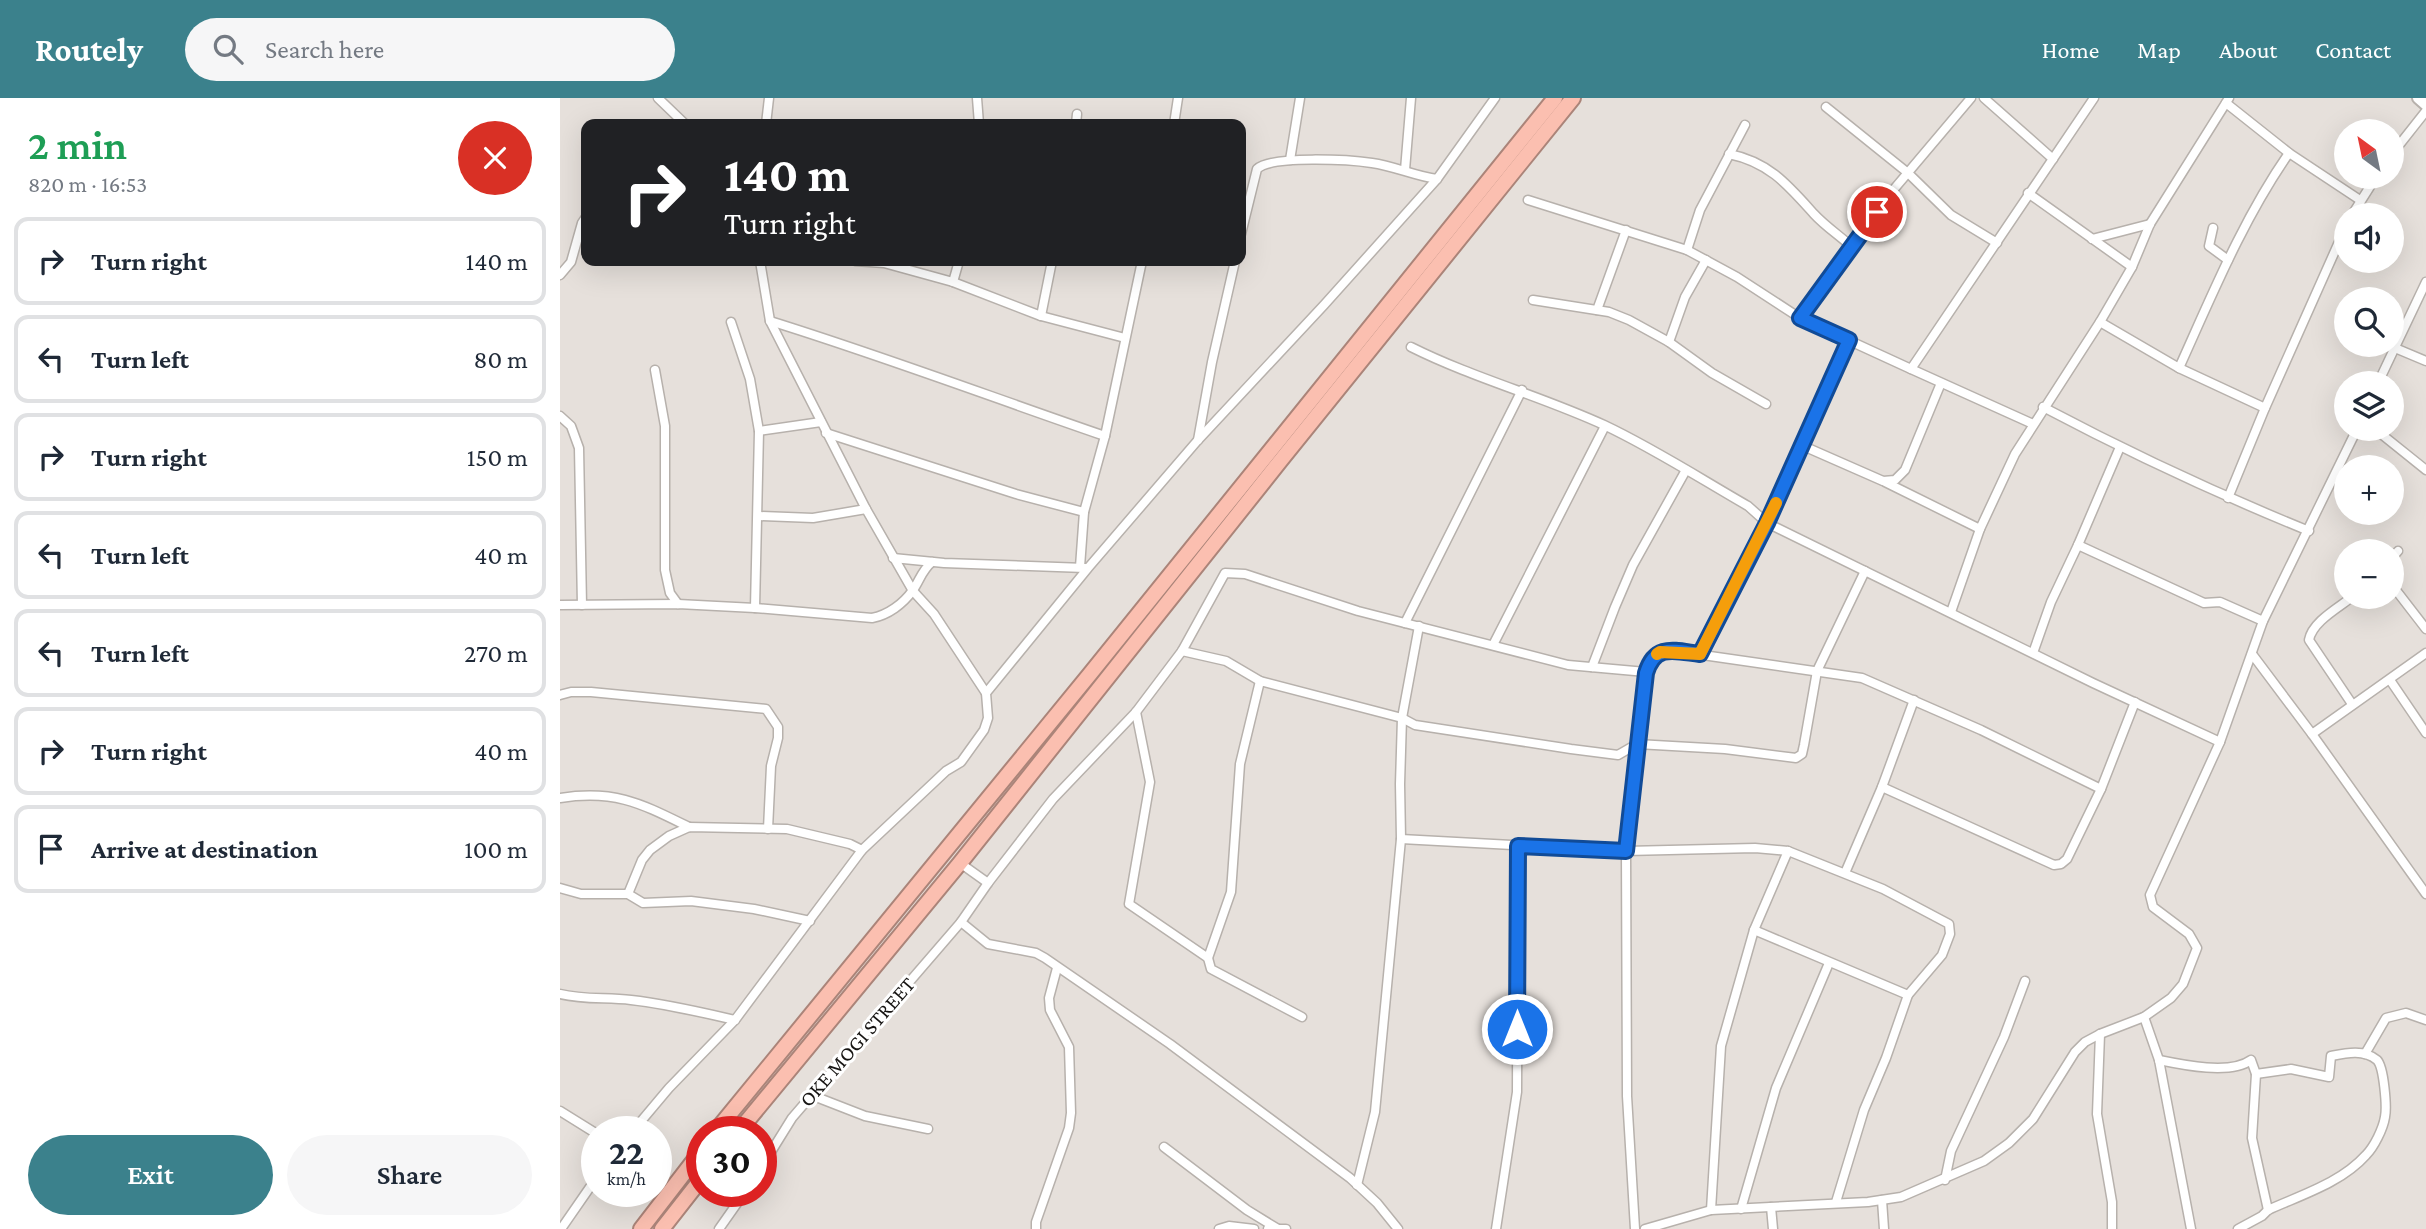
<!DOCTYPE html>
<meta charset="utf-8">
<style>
:root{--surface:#fff;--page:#f6f6f7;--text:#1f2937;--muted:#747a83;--line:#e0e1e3;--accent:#3b818c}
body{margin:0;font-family:"Crimson Pro",serif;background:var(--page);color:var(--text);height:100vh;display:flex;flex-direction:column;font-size:26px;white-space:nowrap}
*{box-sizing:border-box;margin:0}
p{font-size:23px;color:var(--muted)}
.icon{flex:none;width:38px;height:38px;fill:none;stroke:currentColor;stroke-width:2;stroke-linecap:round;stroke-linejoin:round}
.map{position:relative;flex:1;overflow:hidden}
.panel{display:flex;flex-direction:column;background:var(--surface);width:560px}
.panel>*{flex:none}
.banner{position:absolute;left:21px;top:21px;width:665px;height:147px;border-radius:14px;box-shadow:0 7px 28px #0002;background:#202124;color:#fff;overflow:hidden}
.needle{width:46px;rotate:327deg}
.controls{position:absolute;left:1774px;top:21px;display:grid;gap:14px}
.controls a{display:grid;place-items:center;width:70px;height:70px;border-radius:50%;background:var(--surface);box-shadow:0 7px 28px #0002;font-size:35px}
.speed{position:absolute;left:21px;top:1018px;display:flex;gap:14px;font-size:35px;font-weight:700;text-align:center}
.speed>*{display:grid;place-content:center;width:91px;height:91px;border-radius:50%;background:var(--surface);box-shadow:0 7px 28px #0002;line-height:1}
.speed small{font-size:18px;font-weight:400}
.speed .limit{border:10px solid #d22;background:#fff;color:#111}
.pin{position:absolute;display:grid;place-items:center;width:60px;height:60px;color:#fff;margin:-30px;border:4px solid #fff;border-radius:50%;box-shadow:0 2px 7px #0007}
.me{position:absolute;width:77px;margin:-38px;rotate:0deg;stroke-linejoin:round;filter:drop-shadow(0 0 5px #0008)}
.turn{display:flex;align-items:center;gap:24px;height:147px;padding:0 28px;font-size:32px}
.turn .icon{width:91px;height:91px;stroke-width:2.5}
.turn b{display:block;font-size:49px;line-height:60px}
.round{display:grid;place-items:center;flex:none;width:74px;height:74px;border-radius:37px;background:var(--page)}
.overview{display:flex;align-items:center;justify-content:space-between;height:119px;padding:0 28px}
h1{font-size:42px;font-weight:600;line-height:52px;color:#1e9e55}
.button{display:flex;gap:14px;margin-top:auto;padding:14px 28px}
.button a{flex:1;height:80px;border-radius:42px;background:var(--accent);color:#fff;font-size:28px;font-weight:600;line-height:80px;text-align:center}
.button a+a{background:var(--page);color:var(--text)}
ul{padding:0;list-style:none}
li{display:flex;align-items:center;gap:21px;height:88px;margin:0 14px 10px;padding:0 14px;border:4px solid var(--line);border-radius:14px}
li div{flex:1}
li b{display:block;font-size:26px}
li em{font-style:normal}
header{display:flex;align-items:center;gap:42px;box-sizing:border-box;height:98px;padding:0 35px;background:var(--accent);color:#fff}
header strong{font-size:33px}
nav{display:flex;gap:38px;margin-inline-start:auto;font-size:24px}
.search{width:490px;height:63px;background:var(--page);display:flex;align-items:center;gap:18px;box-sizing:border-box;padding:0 24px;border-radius:38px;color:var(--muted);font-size:26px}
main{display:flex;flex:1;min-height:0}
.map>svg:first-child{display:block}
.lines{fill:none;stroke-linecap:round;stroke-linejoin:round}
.street-casing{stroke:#b7b1ac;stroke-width:11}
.secondary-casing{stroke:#b7b1ac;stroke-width:14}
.highway-casing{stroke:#ab8479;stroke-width:18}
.street{stroke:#fff;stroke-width:8}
.secondary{stroke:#fff;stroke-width:10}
.highway{stroke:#fbbfb0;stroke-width:14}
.route-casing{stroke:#114b97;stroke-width:18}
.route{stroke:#1a73e8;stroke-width:12}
.slow{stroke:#f59e0b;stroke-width:12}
.labels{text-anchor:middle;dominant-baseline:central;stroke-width:6;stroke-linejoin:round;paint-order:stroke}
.street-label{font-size:21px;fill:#171513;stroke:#fff}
</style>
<header>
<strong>Routely</strong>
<div class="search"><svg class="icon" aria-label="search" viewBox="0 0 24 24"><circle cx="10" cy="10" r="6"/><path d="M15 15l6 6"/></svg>Search here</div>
<nav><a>Home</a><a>Map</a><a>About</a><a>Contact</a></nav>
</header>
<main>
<section class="panel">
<div class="overview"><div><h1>2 min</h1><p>820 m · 16:53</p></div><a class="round" style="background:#d93025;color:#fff"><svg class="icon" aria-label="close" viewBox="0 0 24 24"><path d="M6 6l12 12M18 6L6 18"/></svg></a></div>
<ul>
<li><svg class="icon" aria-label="right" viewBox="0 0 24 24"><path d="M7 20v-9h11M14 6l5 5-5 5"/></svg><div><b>Turn right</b></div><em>140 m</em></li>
<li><svg class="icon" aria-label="left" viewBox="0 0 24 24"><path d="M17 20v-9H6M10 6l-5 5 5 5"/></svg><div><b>Turn left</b></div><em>80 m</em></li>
<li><svg class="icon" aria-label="right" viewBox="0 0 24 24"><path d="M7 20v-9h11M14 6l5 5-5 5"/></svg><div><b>Turn right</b></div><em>150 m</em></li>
<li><svg class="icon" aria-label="left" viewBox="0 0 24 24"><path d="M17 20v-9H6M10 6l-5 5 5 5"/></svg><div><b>Turn left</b></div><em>40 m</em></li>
<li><svg class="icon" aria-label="left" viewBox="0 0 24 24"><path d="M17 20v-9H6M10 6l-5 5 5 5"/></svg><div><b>Turn left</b></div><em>270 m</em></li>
<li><svg class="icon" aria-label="right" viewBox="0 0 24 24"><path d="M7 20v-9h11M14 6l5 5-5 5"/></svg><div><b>Turn right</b></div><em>40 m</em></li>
<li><svg class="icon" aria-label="arrive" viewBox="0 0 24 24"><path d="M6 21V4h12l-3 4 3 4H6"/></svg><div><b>Arrive at destination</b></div><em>100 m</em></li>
</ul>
<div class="button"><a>Exit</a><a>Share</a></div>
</section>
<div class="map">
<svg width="1866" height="1131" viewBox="0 0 1866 1131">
<rect width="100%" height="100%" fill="#e6e0db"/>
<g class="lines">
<defs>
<g id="street">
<path d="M98,0L125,26"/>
<path d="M417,0L419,26"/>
<path d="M1424,0L1493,61"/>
<path d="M1666,5L1729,55L1800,102"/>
<path d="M1266,9L1348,75L1391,117L1437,145"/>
<path d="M206,26L209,0"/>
<path d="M516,26L517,16"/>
<path d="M614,26L618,0"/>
<path d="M1169,56C1209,64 1228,87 1254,116C1265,128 1280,138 1292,149"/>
<path d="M1832,56L1866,13"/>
<path d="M730,62L740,0"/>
<path d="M845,72L851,0"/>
<path d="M1468,95L1572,169"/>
<path d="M968,102L1127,152L1177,179L1240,220L1351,271L1534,0"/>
<path d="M1792,117L1816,79"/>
<path d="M1653,130L1649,148L1668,162"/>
<path d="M681,136L697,71C712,57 791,62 812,65C834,68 855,78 877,81"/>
<path d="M1532,141L1590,126"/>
<path d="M1127,152L1140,112L1185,27"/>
<path d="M200,163L210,223L306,411L353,493L374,516L426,595"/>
<path d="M295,163L324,165L393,184L481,218L565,240"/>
<path d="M0,177L11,164L22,125L26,119"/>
<path d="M393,184L399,163"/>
<path d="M973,202L1049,214L1069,222L1109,244L1152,275L1206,306"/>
<path d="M1037,212L1066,132"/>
<path d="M481,218L492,163"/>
<path d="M1240,220L1329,97L1411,0"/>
<path d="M210,223C323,258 434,300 545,338"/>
<path d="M171,224L190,281L199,333L195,510"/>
<path d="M1540,224L1619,270L1705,310"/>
<path d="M1109,244L1125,199L1146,162"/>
<path d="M851,249C913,280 981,298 1044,327C1093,350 1141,381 1188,408L1207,425L1533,585L1660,644"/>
<path d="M1835,250L1866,263"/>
<path d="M1619,270C1652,197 1683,121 1729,55"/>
<path d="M1351,271L1473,326"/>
<path d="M95,272L105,328V472L110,495L118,506"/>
<path d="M1818,285L1866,184"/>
<path d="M1483,309C1570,355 1658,396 1749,433"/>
<path d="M0,318L11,328L19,350L22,507"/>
<path d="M1815,331L1866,372"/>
<path d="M199,333L261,324"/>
<path d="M266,335L456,396L524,414"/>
<path d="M638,342L652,264L675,163"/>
<path d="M1241,347L1323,383L1335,382L1345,372L1381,285"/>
<path d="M1325,384L1420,431"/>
<path d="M1668,400L1705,310L1787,126"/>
<path d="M199,418L253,420L306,411"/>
<path d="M1518,447L1644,505L1660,504L1703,523"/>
<path d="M333,460L384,465L525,470"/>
<path d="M1832,460L1838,453"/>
<path d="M520,469L524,414L545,338L582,163"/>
<path d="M1832,487L1866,531"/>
<path d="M0,507L118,506L195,510L312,520C328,517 343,506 353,492C360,482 362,472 372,464"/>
<path d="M1391,514L1420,431L1455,356L1540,224L1572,169L1590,126L1669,0"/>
<path d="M845,525L962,292"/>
<path d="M933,547L1045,328"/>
<path d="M622,553L666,563L700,583"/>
<path d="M1473,555L1491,504L1518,447L1560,349"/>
<path d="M1692,556L1752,636L1866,796"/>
<path d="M1140,557L1207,425L1288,241"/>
<path d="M1032,569L1055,509L1073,467L1126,372"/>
<path d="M1830,582L1866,635"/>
<path d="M0,597L11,594H31L206,611L218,629V640L211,668L208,731"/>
<path d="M1792,606L1749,542C1752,524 1778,510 1792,499"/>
<path d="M576,614L590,684L569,806L648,860L651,871L742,919"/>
<path d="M1752,636L1866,555"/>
<path d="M1322,689L1494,767L1501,766L1507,761L1541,691L1575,604"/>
<path d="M0,700C55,691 82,706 129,729"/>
<path d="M841,741L1066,753L1195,750L1228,753L1323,791L1389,826L1390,836L1382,857L1348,897L1326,960L1304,1012L1276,1104"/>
<path d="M400,765L428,785"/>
<path d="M1285,775L1322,689L1354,602"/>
<path d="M0,790L21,796H68L83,805L131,803L194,811L250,823"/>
<path d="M68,796L82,762L90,752L109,738L129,729L227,731L290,746L302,752"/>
<path d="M401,824L428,846L476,855L485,860L610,946L790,1080L817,1105L838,1131"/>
<path d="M1194,832L1348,897"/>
<path d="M648,860L671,794L680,666L700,583L842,620L855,627L1011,651L1058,657L1077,646L1165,651L1236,660L1242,656L1244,647L1257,573L1305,473"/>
<path d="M0,896C24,902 47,899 71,902C107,906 140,914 175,922"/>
<path d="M1584,919L1599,962L1631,1131"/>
<path d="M1540,936L1537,1016L1552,1104V1131"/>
<path d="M1805,956L1826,920L1846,915L1866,922"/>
<path d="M1599,962C1623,967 1671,977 1691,962L1696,976L1692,1040L1708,1112"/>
<path d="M251,997L305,1018L368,1031"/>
<path d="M0,1013L37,1036"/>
<path d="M72,1034L109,990L175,922L302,752L386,673L401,664L424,632L428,620L426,595L528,470L638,342L764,207L877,81L935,0"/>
<path d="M604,1049L687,1112L718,1131"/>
<path d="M201,1070L232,1020L401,824L428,785L493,701L576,614L622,553L665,475L685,476L798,513L1008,567L1086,574"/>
<path d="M1385,1082L1391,1053L1444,939L1465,883"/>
<path d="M797,1087L815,1014L841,741L840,686L842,620L859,528"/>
<path d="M1322,1102L1324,1131"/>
<path d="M1211,1109L1213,1131"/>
<path d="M1181,1111L1216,990L1269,865"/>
<path d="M1151,1112L1161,948L1194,832L1228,753"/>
<path d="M1,1131L37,1079"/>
<path d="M159,1131L185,1094"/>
<path d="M476,1131V1124L509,1030L511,1015L509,949L490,912L489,900L497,870"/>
<path d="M659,1131L669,1128L694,1131"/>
<path d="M708,1131H726"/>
<path d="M936,1131L957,994L958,748"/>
<path d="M1075,1131L1067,998L1066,753L1086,574C1093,551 1100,554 1122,554L1302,580L1421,632L1541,691"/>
<path d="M1085,1131L1151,1112L1308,1104L1341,1099L1424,1063L1449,1045L1473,1021L1515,954L1525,944L1540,936L1584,919L1611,900L1623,886L1637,850L1629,836L1593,809L1590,797L1660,644L1703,523L1797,331"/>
<path d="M1678,1131L1702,1118L1708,1112C1741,1097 1781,1085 1806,1057C1814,1049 1823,1031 1825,1019C1827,1009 1824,969 1817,962C1804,951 1786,955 1771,958L1769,979L1731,971L1696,976"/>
</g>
<path id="secondary" d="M1858,0L1866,7"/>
<g id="highway">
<path d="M155,1034L530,576L995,0"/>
<path d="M178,1034L400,765L721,362L1013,0"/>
<path d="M81,1131L142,1052"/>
<path d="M102,1131L142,1080"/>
</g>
</defs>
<use href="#street" class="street-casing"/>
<use href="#secondary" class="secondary-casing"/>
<use href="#highway" class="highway-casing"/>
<use href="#street" class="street"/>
<use href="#secondary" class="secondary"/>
<use href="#highway" class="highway"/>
</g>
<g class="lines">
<defs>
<path id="route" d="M957,931L958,748L1066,753L1086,575C1095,545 1115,553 1140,556L1207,425L1289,242L1240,220L1317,114"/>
</defs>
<use href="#route" class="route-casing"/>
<use href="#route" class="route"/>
<path class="slow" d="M1097,556L1100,554L1140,556L1216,405"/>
</g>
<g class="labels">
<g class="street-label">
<text transform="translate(297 944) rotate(-49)">OKE MOGI STREET</text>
</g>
</g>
</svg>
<div class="controls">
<a><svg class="needle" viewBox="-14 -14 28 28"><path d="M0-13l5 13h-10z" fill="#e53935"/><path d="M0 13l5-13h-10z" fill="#747a83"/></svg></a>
<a><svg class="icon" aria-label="sound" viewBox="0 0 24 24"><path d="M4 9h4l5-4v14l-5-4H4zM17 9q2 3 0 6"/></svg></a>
<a><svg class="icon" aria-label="search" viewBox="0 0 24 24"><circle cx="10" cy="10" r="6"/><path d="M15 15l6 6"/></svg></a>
<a><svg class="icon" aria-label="layers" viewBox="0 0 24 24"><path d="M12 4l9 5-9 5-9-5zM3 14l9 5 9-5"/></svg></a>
<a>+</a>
<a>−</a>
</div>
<div class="speed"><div>22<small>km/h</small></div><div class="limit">30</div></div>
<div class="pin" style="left:1317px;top:114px;background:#d93025"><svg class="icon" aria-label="arrive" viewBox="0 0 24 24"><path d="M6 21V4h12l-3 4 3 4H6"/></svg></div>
<svg class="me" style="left:957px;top:931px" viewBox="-20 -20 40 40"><circle r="17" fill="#1a73e8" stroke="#fff" stroke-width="3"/><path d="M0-11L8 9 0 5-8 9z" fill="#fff"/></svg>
<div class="banner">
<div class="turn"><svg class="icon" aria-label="right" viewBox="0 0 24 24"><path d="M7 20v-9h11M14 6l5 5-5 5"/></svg><div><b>140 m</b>Turn right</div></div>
</div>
</div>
</main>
